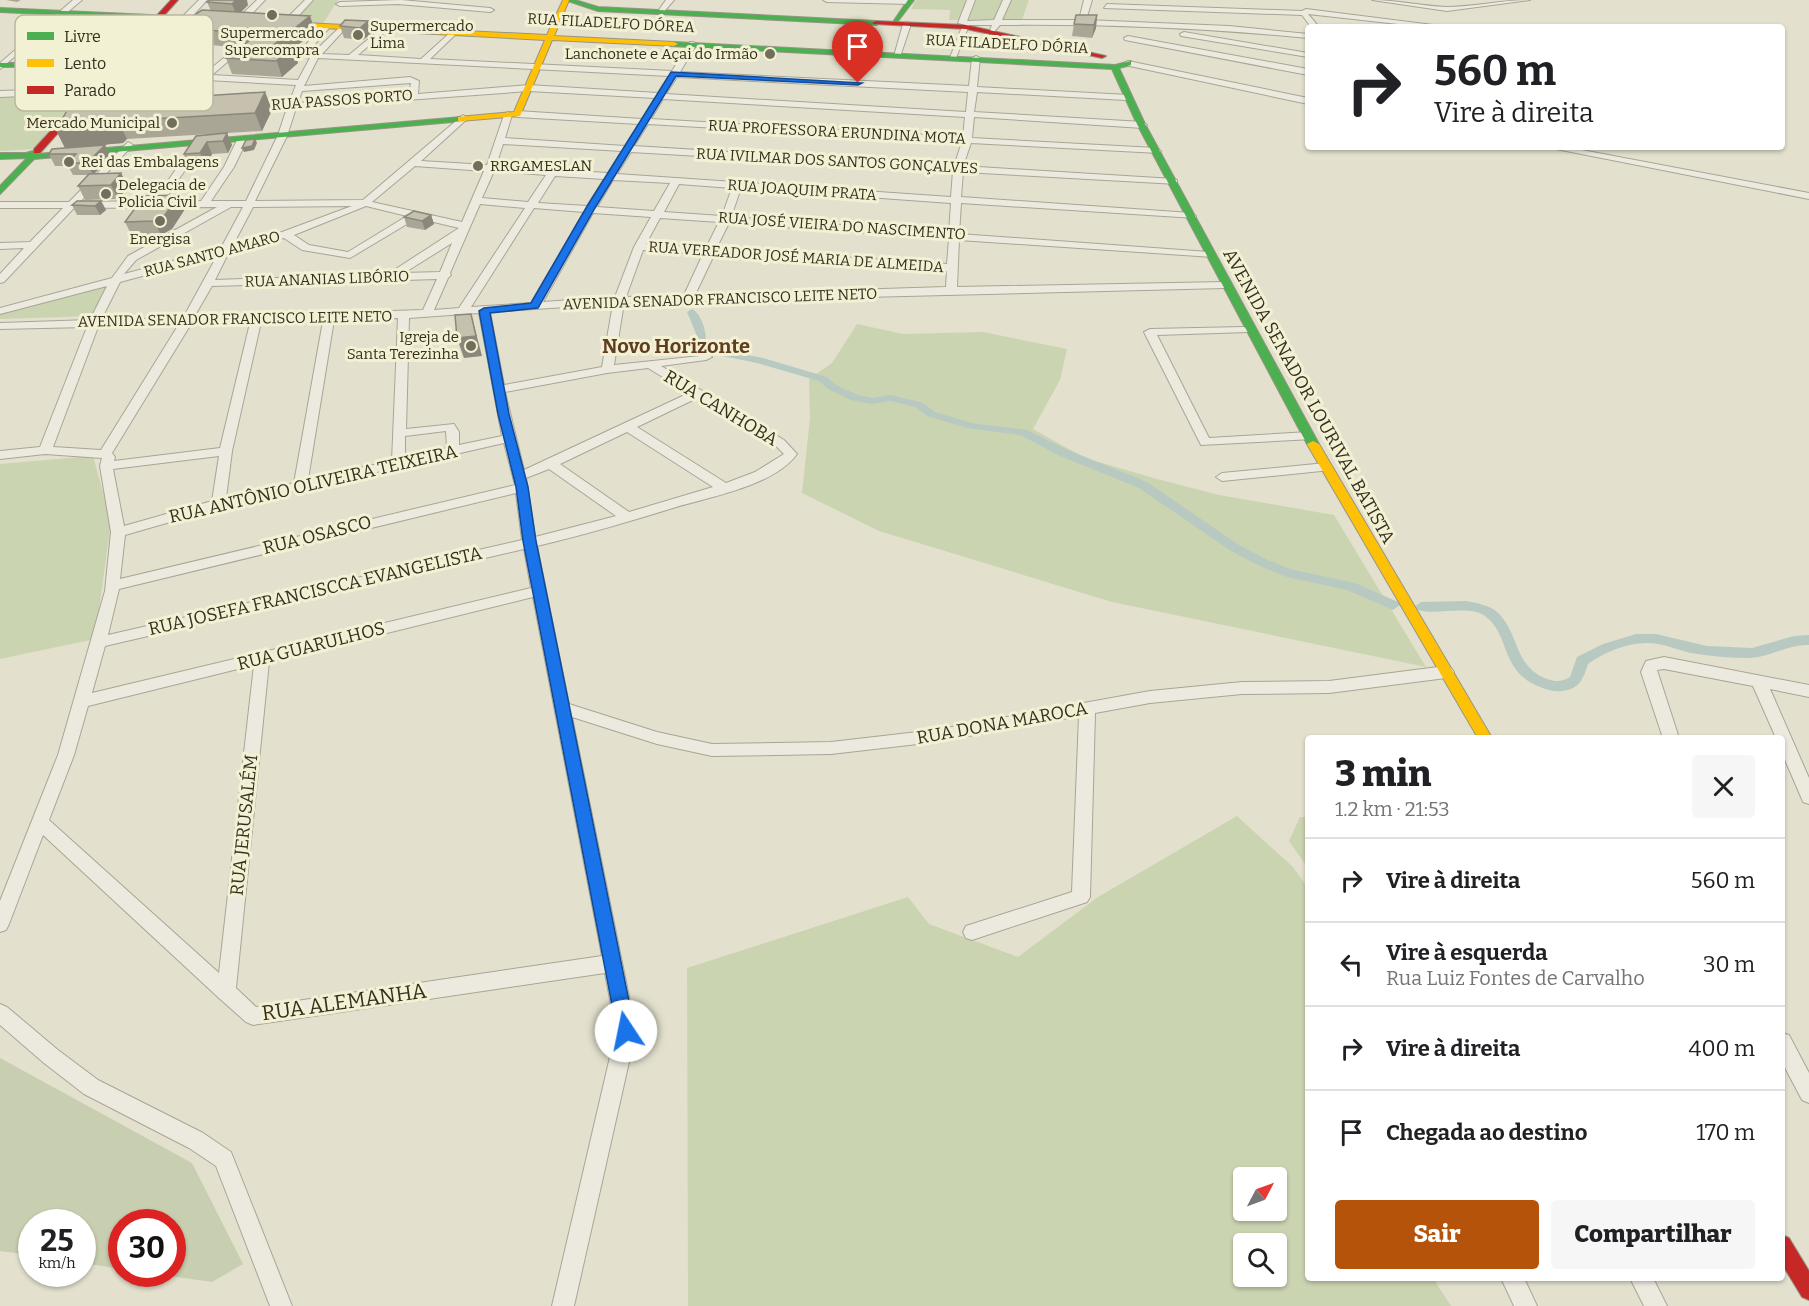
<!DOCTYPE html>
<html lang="pt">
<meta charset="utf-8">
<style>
:root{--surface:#fff;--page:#f6f6f6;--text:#202124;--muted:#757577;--line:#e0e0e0;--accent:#b45309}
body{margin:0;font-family:Bitter,serif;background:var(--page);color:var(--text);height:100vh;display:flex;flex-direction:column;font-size:22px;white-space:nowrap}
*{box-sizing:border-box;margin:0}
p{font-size:20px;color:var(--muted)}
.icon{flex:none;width:33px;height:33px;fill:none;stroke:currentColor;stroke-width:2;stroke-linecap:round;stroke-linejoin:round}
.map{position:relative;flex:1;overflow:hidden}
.side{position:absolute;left:1305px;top:735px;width:480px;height:546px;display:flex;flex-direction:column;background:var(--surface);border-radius:6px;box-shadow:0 2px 4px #0004}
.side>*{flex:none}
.guide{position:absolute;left:1305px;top:24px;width:480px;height:126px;border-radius:6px;box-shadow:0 2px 4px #0004;background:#fff;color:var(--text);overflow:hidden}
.needle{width:39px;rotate:49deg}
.tools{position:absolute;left:1233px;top:1167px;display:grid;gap:12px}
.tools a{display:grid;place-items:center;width:54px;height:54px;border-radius:6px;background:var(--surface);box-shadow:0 2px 4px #0004;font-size:30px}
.speed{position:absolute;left:18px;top:1209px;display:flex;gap:12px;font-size:30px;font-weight:700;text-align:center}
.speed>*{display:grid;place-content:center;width:78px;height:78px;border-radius:50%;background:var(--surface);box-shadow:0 2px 4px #0004;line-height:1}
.speed small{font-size:15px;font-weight:400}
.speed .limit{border:9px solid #d22;background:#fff;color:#111}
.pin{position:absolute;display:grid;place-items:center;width:51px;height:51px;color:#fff;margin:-62px -26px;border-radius:50% 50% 50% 0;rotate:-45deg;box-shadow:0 0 6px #0007}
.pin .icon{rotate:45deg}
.me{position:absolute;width:66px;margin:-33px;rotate:349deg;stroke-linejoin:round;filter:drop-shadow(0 0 4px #0008)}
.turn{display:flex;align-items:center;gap:21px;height:126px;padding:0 30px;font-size:27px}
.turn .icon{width:78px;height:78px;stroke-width:2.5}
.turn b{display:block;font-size:42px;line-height:51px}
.round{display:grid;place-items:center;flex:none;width:63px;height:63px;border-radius:6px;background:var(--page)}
.head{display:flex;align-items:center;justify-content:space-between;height:102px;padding:0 30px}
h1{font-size:36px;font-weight:800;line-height:45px}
.button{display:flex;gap:12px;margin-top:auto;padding:12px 30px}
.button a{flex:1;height:69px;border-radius:6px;background:var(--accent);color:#fff;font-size:24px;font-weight:800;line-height:69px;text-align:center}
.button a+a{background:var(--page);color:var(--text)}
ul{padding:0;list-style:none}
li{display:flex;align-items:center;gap:18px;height:84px;padding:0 30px;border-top:2px solid var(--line)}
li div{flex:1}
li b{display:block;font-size:22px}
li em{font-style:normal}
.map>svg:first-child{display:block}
.green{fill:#cbd4b1;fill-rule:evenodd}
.cemetery{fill:#c8ceb0}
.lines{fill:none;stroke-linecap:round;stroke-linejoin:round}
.canal{fill:#b8c9c2;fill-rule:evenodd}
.street-casing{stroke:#a8a596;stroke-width:2}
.fast-casing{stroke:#989586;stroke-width:2}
.slow-casing{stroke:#989586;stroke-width:2}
.jam-casing{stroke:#989586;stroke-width:2}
.street{fill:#eceadf;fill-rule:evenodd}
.fast{fill:#4caf50;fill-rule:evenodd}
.slow{fill:#ffc107;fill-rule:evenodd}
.jam{fill:#c62828;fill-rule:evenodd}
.wall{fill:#aaa696}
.shaded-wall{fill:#8b877a}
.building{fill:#c6c1ae;stroke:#8b877a;stroke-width:1.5}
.route{fill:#1a73e8;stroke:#114b97;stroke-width:1.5}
.poi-dot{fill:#736d5c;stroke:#f3f1d4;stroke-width:2}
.labels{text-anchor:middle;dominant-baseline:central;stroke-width:6;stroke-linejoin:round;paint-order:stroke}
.far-street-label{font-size:15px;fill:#362f1f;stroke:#f3f1d4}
.far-poi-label{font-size:15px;fill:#362f1f;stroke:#f3f1d4;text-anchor:start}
.street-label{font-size:18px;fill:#362f1f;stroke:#f3f1d4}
.far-district-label{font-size:20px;font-weight:bold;fill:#603d21;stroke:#f3f1d4}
.near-street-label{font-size:21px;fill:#362f1f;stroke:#f3f1d4}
.key{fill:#f3f1d4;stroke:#bab79e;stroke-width:1.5}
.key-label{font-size:16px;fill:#362f1f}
</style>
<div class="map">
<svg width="1809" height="1306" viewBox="0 0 1809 1306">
<rect width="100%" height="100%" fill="#e3e1cd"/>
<g class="green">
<path d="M313,0H338L322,25L291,23Z"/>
<path d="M916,0H1029L1022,20H949L950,10L911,9Z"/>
<path d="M79,95L34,149L0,151V96Z"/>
<path d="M109,285L93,316L0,319V314Z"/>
<path d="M857,324L903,334L983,332L1067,349L1060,380L1033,429L1085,458L1157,479L1219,495L1334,515L1426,667L1112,602L879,531L802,493L810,418L809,379L832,363Z"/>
<path d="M93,456L111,522L95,639L0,659V464Z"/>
<path d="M1237,816L1293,867L1308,888V1278H1433L1451,1306H688L687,968L908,897L929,924L1018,957L1098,897ZM1244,1178H1276V1210H1244ZM1244,1244H1276V1276H1244Z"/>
<path d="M1300,817H1308V868L1289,841Z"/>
</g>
<path class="cemetery" d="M0,1058L192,1163L243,1264L212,1282L155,1274H172V1222H122L121,1269L83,1263L82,1222H32L31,1255L0,1251Z"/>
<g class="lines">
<g class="canal">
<path d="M692,309C702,314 707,333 706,344L710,348L763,358L827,377L836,385L858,395L873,398L891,395L923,403L935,412L972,423L1027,430L1068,450L1147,482L1239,545L1268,560L1290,569L1355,583L1398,602L1400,605L1393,610L1347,590L1287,577L1260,566L1231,551L1139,488L1060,456L1020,435L967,428L927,416L915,407L891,401L873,404L851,400L828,389L819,381L757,363L703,352L696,345L697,336L687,312Z"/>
<path d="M1466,601C1477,603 1489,605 1497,612C1520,633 1513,666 1547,679C1556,682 1562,682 1570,677L1577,657L1603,644L1636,634H1656L1707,646L1752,648L1794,636L1809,635V645C1788,644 1771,657 1750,658C1730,658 1710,656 1690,653C1679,650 1669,646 1658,644C1633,640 1609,650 1588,664C1583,679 1580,689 1562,691C1555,692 1547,690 1540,687C1499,671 1511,635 1485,616C1468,603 1424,619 1414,607L1421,602Z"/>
</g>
<defs>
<g id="street">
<path d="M73,0H82L0,69V63Z"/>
<path d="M199,0H207L188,21H182V17Z"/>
<path d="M257,0H265L243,23H237V19Z"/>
<path d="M305,0H313L289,26H283V22Z"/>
<path d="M401,0L490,8L494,10L490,12L398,4L340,6L336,4L340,2Z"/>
<path d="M666,0H674L662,14H656Z"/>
<path d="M823,0H910L913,2L909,4L827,2Z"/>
<path d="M967,0H975L967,21L994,20L1003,0H1011L1002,20H1079L1084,0H1092L1086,20L1229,26L1308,34V38C1205,28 1103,24 1000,25L994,32L990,30L992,25H969L956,58L949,60L962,27L966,25L958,23Z"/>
<path d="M1372,0C1397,0 1421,6 1446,7C1474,7 1502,0 1530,0L1447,11Z"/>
<path d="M1107,4L1302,11L1306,9L1449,27H1425L1308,14L1319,27H1311L1302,15L1104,8Z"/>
<path d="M907,22L911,24L901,54L894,56L903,24Z"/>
<path d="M323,25L330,27L307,53H313L342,25H345V29L322,54L349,55L383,27H386V31L358,55L421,59L453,30L457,32L456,34L430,59L672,71L690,42H693L697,44L680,72L969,86L972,58L976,56L980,58L977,87L1129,95V99L1126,100L977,92L974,112L1143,122L1147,125L1143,128L974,117L972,138L1156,148L1161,151L1159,153L971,143L963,166L1174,179L1177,180V184L963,172L961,197L1191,213L1196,216L1195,218L961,203L959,234L1209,252L1213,253V257L959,240L957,287L1225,282L1230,285L1225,288L624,303L614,365L710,355L712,357L706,360L661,366L784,440L797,454C774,486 709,497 673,508C628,522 583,535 537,546L569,704L657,732L712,744L831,742L935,730L1150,691L1242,682L1329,681L1446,666L1451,668L1454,672L1451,676L1446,678L1329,693L1242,694L1150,703L1095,713L1090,897L1087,902L972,940L966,938L963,932L966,926L1072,892L1079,716L935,742L831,754L712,756L657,744L572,717L636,1031L574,1306H552L616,1031L605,973L253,1025L246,1022L219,998L43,835L9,924L6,930L0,932V901L58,755L105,591L111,532L100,466L102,458L45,454L0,459V451L40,447L87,327L0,329V323L90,320L107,286L0,314V308L112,278L128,256L217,207L74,208L4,282L0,283V274L24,248L0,249V243L30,242L63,208H0V202H69L128,142L133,145L131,147L80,202L154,201L194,143L197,142L202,145L164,201H201L224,167L237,140L242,137L247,140L234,167L211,201H246L278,135L287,108L250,107L246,104L250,101L289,103L296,85L207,80L182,106L178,103L198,80L109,75L105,72L109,69L203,75L236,48H239V52L212,75L298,80L310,58L297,55ZM318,58L669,76L658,93L529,85L418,94L419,81L410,77L304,86ZM677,77L968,92L966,112L666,94ZM411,83L409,95L298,103L302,91ZM529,91L655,98L642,119L517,111L513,114L517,117L639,124L625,146L505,138L512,115L508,112L504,115L487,165L421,161L466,120L467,118L463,115L363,200L255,201L287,136L296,108ZM663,99L965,117L963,137L651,119ZM648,124L962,142L954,166L634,146ZM503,144L622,151L608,173L496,166ZM631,152L953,171L951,197L617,174ZM415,166L484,171L462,222L372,202ZM494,171L546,175L528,202L482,198ZM555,176L604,179L587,206L538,203ZM613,180L670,183L654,211L597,207ZM679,184L732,188L722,216L664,212ZM741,188L951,203L949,233L731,217ZM480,204L525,208L459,308L434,310L448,278L451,275L450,273ZM352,206L282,232L233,245L253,207ZM366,206L407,216L348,252L309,245L294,235ZM231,207H243L221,248L124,274L136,260ZM534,208L584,212L531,303L471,307ZM593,213L651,217L634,247L615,297L543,302ZM417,218L459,228L388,274L215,280L229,252L284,238L302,250L350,258ZM660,218L719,222L706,248L646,244ZM729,223L949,239L947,264L716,249ZM452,243L440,272L404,273ZM643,250L703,254L684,295L626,297ZM714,255L947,271L946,287L695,295ZM217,256L183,318L101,320L120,282ZM437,279L423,310L194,317L212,286ZM613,304L602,367L504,385L490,312ZM479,313L502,436L459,445V432L454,424L406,429L409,318ZM398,318L392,461L308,479L334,320ZM323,321L294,483L226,498L232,451L261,322ZM250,323L220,448L114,461L115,457L112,453L191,324ZM179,324L101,450L53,447L98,327ZM648,368L689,393L524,470L505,392L607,373ZM697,398L776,446L784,454L755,472L726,483L637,427ZM446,431L447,448L405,458V436ZM627,432L713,487L629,512L560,464ZM504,443L515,485L120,579L125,535L219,508ZM219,456L212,501L124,526L113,469ZM549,469L616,516L535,537L526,478ZM516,493L522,540L108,635L119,589ZM524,549L531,588L92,693L105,646ZM533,597L602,956L256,1007L236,988L269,662ZM254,665L219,973L49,820L74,755L88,706Z"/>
<path d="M1184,32L1308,53V57L1181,36L1180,34Z"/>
<path d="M1128,36L1308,69V75L1125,40L1124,38Z"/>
<path d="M1128,61L1308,98V104L1125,65L1124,63Z"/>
<path d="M90,88L94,91L93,93L0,97V91Z"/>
<path d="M1546,147H1566L1809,193V199Z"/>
<path d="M1244,327L1250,330L1248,332L1157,335L1209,438L1309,432L1313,433V439L1201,445L1144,332L1150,329Z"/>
<path d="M1326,463L1332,467L1331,470L1222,481L1216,477L1222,473Z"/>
<path d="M1664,657L1809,685V697L1770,689L1809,778V804L1803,802L1801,797L1782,753V738H1776L1753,686L1664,669L1657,670L1679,738H1663L1641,672L1646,661Z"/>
<path d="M0,1004L7,1007L58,1050L98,1080L203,1133L231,1152L292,1306H270L216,1166L189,1148L84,1094L44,1063L0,1025Z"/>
<path d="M1782,1033L1789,1035L1809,1073V1103L1802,1100L1782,1062Z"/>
<path d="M1501,1278H1524L1537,1306H1514Z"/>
<path d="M1630,1278H1653L1667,1306H1644Z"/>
</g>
<g id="fast">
<path d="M565,0H575L598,7L876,21L880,23L876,25L598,11Z"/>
<path d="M908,0H914L895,25H891Z"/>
<path d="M0,8L215,18L218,20L215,22L0,12Z"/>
<path d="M674,42L1115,65L1131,61V65L1119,68L1145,124L1319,444L1313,447L1307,444L1137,124L1112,69L671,46L670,44Z"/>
<path d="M119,62L120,64L116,66L0,67V63Z"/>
<path d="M461,117H464V121L34,159L0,194V186L27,158L0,159V153H26L40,149L41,151L37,154Z"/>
</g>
<g id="slow">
<path d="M563,0H569L554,36L674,42L678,44L674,46L552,40L520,116L461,121H458V117L514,112L545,40L285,26L281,24L285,22L547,35Z"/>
<path d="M1313,441L1319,444L1492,738H1478L1307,444Z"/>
</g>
<g id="jam">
<path d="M171,0H178L40,153H34V149Z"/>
<path d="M876,21L966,25L1106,56L1102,58L966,29L874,24L872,23Z"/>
<path d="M1782,1235L1789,1238L1809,1271V1300L1802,1297L1782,1264Z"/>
</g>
</defs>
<use href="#street" class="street-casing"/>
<use href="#fast" class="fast-casing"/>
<use href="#slow" class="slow-casing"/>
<use href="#jam" class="jam-casing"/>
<use href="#street" class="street"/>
<use href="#fast" class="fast"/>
<use href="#slow" class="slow"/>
<use href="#jam" class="jam"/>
</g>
<g class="wall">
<path d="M6,0H21L17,2Z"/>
<path d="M210,0L248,5L241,12L310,16L315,31L293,49L298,63L282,77L232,74L226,58L240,48L212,45L178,71L159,70L152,54L179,34L176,27L211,11L207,2Z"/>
<path d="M1097,15L1096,28L1092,38L1072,36L1074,24Z"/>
<path d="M368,21L372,33L363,40L344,38L340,26Z"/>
<path d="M80,27L86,40L74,51H31L24,38Z"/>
<path d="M265,92L272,110L262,131L127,139L123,143L65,148L56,130Z"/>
<path d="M227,133L232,145L228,153L212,154L206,166L189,167L184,154L196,136Z"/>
<path d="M52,149L111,156L94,174L121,173L128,187L118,199L85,200L78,186L88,175H73L68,166H55L49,154Z"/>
<path d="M179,195L185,209L172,229L161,235L132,236L125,222Z"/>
<path d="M101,201L106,210L100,215H77L72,205Z"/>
<path d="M431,215L434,224L425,230L407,227L404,217Z"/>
</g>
<g class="shaded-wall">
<path d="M236,0H247L248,5L237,16L232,4Z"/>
<path d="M1097,15L1096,28L1092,38L1094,25Z"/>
<path d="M310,16L315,31L293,49L298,63L282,77L272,46Z"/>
<path d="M368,21L372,33L363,40L360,28Z"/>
<path d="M80,27L86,40L74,51L68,38Z"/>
<path d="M206,30L212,45L178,71L171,55Z"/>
<path d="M265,92L272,110L262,131L255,113Z"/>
<path d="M118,121L127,139L123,143L65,148L56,130Z"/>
<path d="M227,133L232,145L228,153L223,141Z"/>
<path d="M255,139L257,143L254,150L244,152L242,148Z"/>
<path d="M207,142L212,154L206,166L200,153Z"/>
<path d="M105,145L111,156L93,175L87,163Z"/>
<path d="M121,173L128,187L118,199L111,185Z"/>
<path d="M179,195L185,209L172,229L161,235L154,221Z"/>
<path d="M101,201L106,210L100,215L95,206Z"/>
<path d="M431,215L434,224L425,230L422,221Z"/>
<path d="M471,314L482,356L464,358L457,338Z"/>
</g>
<g class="building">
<path d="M210,0H236L232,4L207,2Z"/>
<path d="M202,10L310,16L272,46L293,47L276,61L226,58L258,34L206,30L171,55L152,54L186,28L176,27Z"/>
<path d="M1076,15H1097L1094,25L1074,24Z"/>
<path d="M345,20L368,21L360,28L340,26Z"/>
<path d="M110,89L204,90L202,96L265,92L255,113L118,121L115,125L56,130L74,98L86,92H105Z"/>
<path d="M227,133L223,141L207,142L200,153L184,154L196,136Z"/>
<path d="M255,139L252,146L242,148L246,140Z"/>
<path d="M105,145L87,163H67L76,154H49L52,149Z"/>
<path d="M121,173L111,185L78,186L89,174Z"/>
<path d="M179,195L165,215L154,221L125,222L144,196Z"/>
<path d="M77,201H101L95,206L72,205Z"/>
<path d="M414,211L431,215L422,221L404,217Z"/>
<path d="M471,314L476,336L457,338L455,315Z"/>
</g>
<path class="route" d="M671,72L862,83L858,85L676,76L595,208L538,308L490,313L509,414L528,487L536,541L635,1031L632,1037L626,1040L620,1037L617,1031L523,541L516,487L498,414L479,311L484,308L531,303L586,208Z"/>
<g class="poi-dot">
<circle cx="272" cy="15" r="6"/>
<circle cx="358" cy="35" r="6"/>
<circle cx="770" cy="54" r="6"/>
<circle cx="172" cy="123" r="6"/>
<circle cx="69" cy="162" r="6"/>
<circle cx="478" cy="166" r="6"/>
<circle cx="106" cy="194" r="6"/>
<circle cx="160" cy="221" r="6"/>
<circle cx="471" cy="346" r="6"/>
</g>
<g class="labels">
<g class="far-street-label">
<text transform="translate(611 23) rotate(3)">RUA FILADELFO DÓREA</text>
<text transform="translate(1007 44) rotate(3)">RUA FILADELFO DÓRIA</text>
<text transform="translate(342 100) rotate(-4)">RUA PASSOS PORTO</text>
<text transform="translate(837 132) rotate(3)">RUA PROFESSORA ERUNDINA MOTA</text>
<text transform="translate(837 161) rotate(3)">RUA IVILMAR DOS SANTOS GONÇALVES</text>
<text transform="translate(802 190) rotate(4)">RUA JOAQUIM PRATA</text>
<text transform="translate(842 226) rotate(4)">RUA JOSÉ VIEIRA DO NASCIMENTO</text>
<text transform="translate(212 254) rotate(-15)">RUA SANTO AMARO</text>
<text transform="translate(796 257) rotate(4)">RUA VEREADOR JOSÉ MARIA DE ALMEIDA</text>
<text transform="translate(327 279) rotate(-2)">RUA ANANIAS LIBÓRIO</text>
<text transform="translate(720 299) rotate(-2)">AVENIDA SENADOR FRANCISCO LEITE NETO</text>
<text transform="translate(235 319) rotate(-1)">AVENIDA SENADOR FRANCISCO LEITE NETO</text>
</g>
<g class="far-poi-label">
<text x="370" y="26">Supermercado<tspan x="370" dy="17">Lima</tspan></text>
<text x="272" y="33" text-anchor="middle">Supermercado<tspan x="272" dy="17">Supercompra</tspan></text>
<text x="758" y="54" text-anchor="end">Lanchonete e Açai do Irmão</text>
<text x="160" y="123" text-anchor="end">Mercado Municipal</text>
<text x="81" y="162">Rei das Embalagens</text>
<text x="490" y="166">RRGAMESLAN</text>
<text x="118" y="185">Delegacia de<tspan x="118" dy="17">Policia Civil</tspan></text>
<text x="160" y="239" text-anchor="middle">Energisa</text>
<text x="459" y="337" text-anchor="end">Igreja de<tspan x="459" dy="17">Santa Terezinha</tspan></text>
</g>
<g class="street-label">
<text transform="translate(1309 396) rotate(61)">AVENIDA SENADOR LOURIVAL BATISTA</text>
<text transform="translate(721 408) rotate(31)">RUA CANHOBA</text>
<text transform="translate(313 484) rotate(-13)">RUA ANTÔNIO OLIVEIRA TEIXEIRA</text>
<text transform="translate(317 535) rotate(-14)">RUA OSASCO</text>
<text transform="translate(315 591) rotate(-13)">RUA JOSEFA FRANCISCCA EVANGELISTA</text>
<text transform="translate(311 646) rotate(-14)">RUA GUARULHOS</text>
<text transform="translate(1002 723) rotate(-10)">RUA DONA MAROCA</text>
<text transform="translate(244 825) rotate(-84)">RUA JERUSALÉM</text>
</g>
<g class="far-district-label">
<text x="676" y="346">Novo Horizonte</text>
</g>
<g class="near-street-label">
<text transform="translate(344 1002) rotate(-8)">RUA ALEMANHA</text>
</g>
</g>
<rect x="15" y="15" width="198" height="96" rx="9" class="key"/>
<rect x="27" y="32" width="27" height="8" fill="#4caf50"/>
<rect x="27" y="59" width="27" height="8" fill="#ffc107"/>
<rect x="27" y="86" width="27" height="8" fill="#c62828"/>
<g class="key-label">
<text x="64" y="42">Livre</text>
<text x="64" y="69">Lento</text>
<text x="64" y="96">Parado</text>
</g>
</svg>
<div class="tools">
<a><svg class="needle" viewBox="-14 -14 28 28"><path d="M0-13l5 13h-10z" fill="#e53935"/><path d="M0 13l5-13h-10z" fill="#757577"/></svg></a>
<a><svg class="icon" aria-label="search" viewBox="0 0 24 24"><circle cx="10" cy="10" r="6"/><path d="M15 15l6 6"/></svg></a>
</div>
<div class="speed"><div>25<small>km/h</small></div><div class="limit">30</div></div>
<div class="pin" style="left:858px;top:83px;background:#d93025"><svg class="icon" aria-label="arrive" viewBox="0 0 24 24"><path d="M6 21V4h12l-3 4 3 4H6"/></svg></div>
<svg class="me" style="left:626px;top:1031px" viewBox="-20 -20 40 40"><circle r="19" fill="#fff"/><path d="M0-13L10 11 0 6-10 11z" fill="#1a73e8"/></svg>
<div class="guide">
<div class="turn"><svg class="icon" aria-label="right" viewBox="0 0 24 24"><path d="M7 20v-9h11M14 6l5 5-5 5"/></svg><div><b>560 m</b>Vire à direita</div></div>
</div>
<section class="side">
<div class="head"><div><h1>3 min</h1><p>1.2 km · 21:53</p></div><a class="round"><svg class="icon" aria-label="close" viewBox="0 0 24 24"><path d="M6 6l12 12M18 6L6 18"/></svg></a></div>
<ul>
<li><svg class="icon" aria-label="right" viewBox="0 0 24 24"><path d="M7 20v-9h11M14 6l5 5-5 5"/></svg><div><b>Vire à direita</b></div><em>560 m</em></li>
<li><svg class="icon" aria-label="left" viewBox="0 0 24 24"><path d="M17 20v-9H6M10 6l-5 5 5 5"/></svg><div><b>Vire à esquerda</b><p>Rua Luiz Fontes de Carvalho</p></div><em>30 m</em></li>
<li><svg class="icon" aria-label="right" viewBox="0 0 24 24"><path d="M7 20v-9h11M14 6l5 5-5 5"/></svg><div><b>Vire à direita</b></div><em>400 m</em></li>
<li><svg class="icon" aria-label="arrive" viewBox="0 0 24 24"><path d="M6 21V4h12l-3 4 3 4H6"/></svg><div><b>Chegada ao destino</b></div><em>170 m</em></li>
</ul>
<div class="button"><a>Sair</a><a>Compartilhar</a></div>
</section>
</div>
